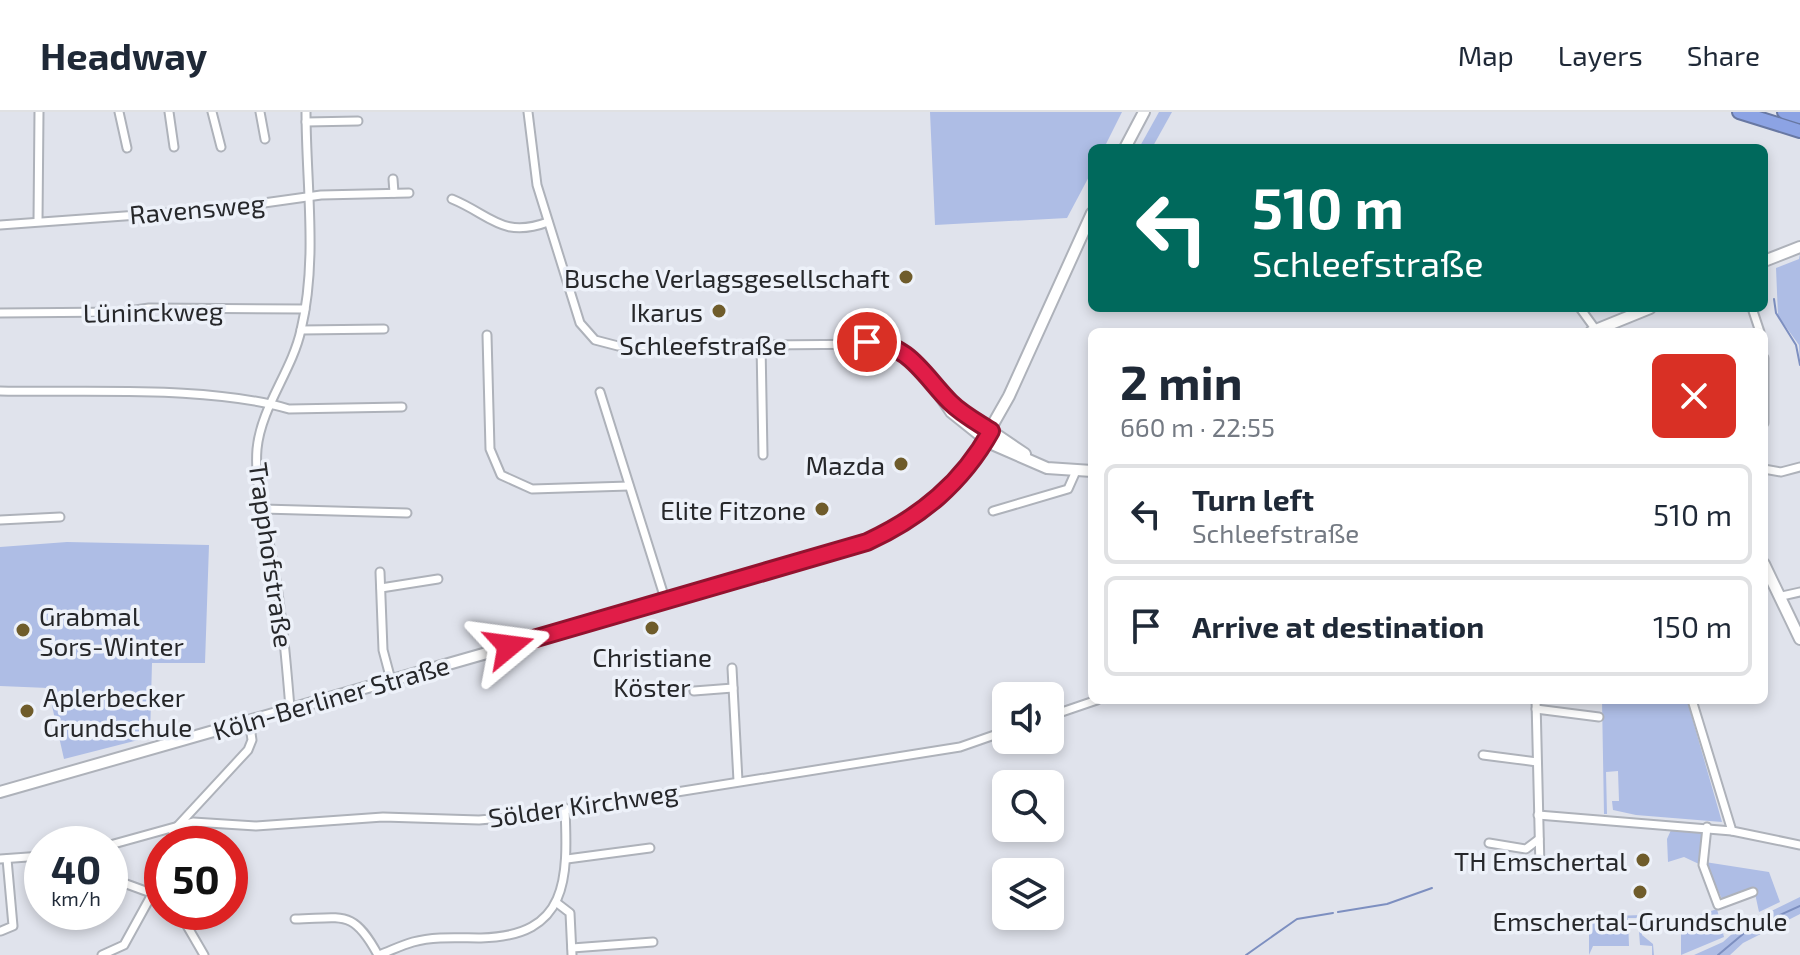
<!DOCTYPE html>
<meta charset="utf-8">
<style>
:root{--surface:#fff;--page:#f6f6f7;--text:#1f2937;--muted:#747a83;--line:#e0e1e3}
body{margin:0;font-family:"Exo 2",sans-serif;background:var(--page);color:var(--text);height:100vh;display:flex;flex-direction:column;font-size:30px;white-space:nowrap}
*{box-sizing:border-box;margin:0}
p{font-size:26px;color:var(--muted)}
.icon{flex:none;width:44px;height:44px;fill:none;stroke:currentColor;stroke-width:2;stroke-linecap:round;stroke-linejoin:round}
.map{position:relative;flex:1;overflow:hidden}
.details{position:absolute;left:1088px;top:216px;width:680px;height:376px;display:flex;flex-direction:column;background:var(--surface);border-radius:12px;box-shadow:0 4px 12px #0003}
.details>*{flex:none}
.guide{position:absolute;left:1088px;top:32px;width:680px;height:168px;border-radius:12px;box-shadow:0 4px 12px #0003;background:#00695c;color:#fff;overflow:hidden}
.controls{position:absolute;left:992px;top:570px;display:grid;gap:16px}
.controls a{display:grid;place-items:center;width:72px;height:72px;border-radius:12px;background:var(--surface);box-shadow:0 4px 12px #0003;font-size:40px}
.speed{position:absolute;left:24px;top:714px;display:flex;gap:16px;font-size:40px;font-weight:700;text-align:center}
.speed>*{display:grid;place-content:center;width:104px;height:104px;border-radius:50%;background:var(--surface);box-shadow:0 4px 12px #0003;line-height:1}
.speed small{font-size:20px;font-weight:400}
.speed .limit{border:12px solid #d22;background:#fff;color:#111}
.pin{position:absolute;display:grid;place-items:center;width:68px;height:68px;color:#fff;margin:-34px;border:4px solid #fff;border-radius:50%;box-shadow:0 2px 8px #0007}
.me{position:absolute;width:88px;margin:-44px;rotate:74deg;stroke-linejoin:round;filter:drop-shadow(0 0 6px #0008)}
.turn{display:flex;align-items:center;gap:28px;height:168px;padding:0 32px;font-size:36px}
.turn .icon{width:104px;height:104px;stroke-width:2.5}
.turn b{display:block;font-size:56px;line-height:68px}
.round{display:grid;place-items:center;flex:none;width:84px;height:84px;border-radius:12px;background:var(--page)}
.overview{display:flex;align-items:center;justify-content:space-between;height:136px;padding:0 32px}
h1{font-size:48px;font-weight:700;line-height:60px}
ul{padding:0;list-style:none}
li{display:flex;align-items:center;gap:24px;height:100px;margin:0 16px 12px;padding:0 16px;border:4px solid var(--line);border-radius:12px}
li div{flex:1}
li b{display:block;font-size:30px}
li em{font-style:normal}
header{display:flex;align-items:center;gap:48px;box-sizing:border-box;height:112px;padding:0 40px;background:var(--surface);border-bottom:2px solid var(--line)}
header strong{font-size:38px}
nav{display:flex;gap:44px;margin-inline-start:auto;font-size:28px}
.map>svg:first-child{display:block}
.green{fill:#aebde5}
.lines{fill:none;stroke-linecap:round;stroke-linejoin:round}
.stream{stroke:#7d8fc0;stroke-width:2}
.street-casing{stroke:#aeb2ba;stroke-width:11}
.secondary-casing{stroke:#aeb2ba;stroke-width:14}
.highway-casing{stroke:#6878a3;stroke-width:16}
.street{stroke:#fff;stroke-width:7}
.secondary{stroke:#fff;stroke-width:10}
.highway{stroke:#8ca3e4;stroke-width:12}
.route-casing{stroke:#92132f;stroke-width:20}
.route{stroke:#e11d48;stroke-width:14}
.poi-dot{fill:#6f5c2b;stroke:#edf1f9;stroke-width:3}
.labels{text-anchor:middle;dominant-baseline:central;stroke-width:7;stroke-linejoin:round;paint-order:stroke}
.street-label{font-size:26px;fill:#26272a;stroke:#edf1f9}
.poi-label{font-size:26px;fill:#26272a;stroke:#edf1f9;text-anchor:end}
</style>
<header>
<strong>Headway</strong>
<nav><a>Map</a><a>Layers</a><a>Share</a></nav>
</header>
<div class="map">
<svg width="1800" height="843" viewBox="0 0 1800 843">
<rect width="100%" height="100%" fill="#e0e3ec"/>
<g class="green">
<path d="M930,0H1122L1104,36H1092V59L1067,106L935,113Z"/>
<path d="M1159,0H1172L1152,36H1139Z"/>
<path d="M1800,142V253L1799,233L1778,204L1776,156L1799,147Z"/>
<path d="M67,430L209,433L205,551H152L150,625L64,647L48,576L0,574V435Z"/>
<path d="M1602,588H1687L1722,710L1636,703L1613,698L1612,689H1619L1618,659L1606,660L1607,702H1604Z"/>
<path d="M1671,718L1703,721L1699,752L1684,745L1668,750L1667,727Z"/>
<path d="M1705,750L1769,760L1780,790L1759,800L1754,777L1722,787Z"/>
<path d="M1800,785V802L1743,831L1730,843H1694L1723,830L1741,814Z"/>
<path d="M1717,797L1724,825L1681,843V809H1691L1696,804Z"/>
<path d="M1641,803L1642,823L1653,832L1654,843H1640H1652V834L1640,833L1638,806H1628L1629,834H1593L1589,843V805Z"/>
</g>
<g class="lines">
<g class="stream">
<path d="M1774,187L1776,201L1796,233L1800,253"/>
<path d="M1338,800L1387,792L1432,776"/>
<path d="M1246,843L1297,807L1333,801"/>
<path d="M1718,843L1749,817L1800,794"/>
</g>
<defs>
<g id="street">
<path d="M119,0L127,36"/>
<path d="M169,0L174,35"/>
<path d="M212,0L221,35"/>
<path d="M260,0L265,27"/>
<path d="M528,0L537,73L580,211L595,228L618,234L885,232L914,248L950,301L985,329"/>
<path d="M306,10L358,9"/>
<path d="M393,67L394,81"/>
<path d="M452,87C491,103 502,127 548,110"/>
<path d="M38,109L39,0"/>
<path d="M0,113L221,97L321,83L409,81"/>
<path d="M1580,196L1596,218"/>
<path d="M1752,196L1760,220"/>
<path d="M0,201L121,200L149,196L305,197"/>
<path d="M301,218L384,217"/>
<path d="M487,223L490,337L501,363L532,377L629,374"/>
<path d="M761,232L763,343"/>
<path d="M1764,246V311"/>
<path d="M929,267L954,294L991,319"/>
<path d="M0,279C86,281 209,273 289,297L402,295"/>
<path d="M600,280L666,490"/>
<path d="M1764,357L1781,360L1800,355"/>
<path d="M263,397L407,401"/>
<path d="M993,399L1068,377L1076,359"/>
<path d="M0,408L60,405"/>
<path d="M380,460L383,538L391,568"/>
<path d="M381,476L438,467"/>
<path d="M1782,484L1800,480"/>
<path d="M732,556L738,669"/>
<path d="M694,579L733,576"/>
<path d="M1536,588L1540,756"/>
<path d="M1692,588L1732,719L1800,733"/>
<path d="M290,596C286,547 282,500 273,451C267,415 254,374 257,337C261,295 292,259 301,218C318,147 306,72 306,0"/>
<path d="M1536,597L1599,605"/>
<path d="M1050,604L1097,588"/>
<path d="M1483,643L1537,650"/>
<path d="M1538,703L1732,719"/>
<path d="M1707,715L1703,753L1718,793L1753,780"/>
<path d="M1489,731L1526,737L1539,727"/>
<path d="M169,732L174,718L248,638L252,628L249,608"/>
<path d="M110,733L193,710L256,714L383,705L479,708L526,704L960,635L1006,619"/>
<path d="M0,747L42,744"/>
<path d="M567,747L650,736"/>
<path d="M110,766L162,785"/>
<path d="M557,791L570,801L572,843"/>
<path d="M179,800L204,843"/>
<path d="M295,807C344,806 353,797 378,843"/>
<path d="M1,819L13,814L7,747"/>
<path d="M572,836L653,830"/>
<path d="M102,843L124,833L151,784"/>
<path d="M379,843C390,839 402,833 413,830C435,824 459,826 481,826C569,824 568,767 565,696"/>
</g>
<g id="secondary">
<path d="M1125,36L1144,0"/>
<path d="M1764,149L1800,135"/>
<path d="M1591,220L1650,196"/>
<path d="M991,319L1025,342"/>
<path d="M985,329L1047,356L1092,359"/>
<path d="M1764,452L1800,527"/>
<path d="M0,680L802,451L867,430L896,416L950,376L971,351L1009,284L1092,101"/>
</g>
<g id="highway">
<path d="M1739,0L1800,19"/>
<path d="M1784,0L1800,5"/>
</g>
</defs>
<use href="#street" class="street-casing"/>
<use href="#secondary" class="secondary-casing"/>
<use href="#highway" class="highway-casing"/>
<use href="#street" class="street"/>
<use href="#secondary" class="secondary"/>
<use href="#highway" class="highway"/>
</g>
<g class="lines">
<defs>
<path id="route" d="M509,534L867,430C921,405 962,371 991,319C977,310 962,302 950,290C924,264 909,231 867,230"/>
</defs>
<use href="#route" class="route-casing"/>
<use href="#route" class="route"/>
</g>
<g class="poi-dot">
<circle cx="906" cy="165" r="8"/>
<circle cx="719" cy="199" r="8"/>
<circle cx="901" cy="352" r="8"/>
<circle cx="822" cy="397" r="8"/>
<circle cx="652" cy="516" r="8"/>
<circle cx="23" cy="518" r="8"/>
<circle cx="27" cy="599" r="8"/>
<circle cx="1643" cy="748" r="8"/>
<circle cx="1640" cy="780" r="8"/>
</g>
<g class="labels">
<g class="street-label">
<text transform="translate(197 96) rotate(-5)">Ravensweg</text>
<text transform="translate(153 199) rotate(-1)">Lüninckweg</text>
<text x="703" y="232">Schleefstraße</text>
<text transform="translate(272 443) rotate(82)">Trapphofstraße</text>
<text transform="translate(331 585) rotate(-16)">Köln-Berliner Straße</text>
<text transform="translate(583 692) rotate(-8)">Sölder Kirchweg</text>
</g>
<g class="poi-label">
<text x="890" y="165">Busche Verlagsgesellschaft</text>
<text x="703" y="199">Ikarus</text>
<text x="885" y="352">Mazda</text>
<text x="806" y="397">Elite Fitzone</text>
<text x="39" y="503" text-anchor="start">Grabmal<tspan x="39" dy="30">Sors-Winter</tspan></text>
<text x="652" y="544" text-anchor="middle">Christiane<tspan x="652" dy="30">Köster</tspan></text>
<text x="43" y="584" text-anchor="start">Aplerbecker<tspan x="43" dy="30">Grundschule</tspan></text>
<text x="1627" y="748">TH Emschertal</text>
<text x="1640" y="808" text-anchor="middle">Emschertal-Grundschule</text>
</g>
</g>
</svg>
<div class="controls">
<a><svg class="icon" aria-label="sound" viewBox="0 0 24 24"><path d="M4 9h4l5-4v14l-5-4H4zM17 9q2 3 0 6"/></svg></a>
<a><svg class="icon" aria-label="search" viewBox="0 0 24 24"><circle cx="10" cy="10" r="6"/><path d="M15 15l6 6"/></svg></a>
<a><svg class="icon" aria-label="layers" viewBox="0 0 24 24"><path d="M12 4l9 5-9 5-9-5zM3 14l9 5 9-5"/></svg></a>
</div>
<div class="speed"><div>40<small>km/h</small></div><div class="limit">50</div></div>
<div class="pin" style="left:867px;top:230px;background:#d93025"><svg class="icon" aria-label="arrive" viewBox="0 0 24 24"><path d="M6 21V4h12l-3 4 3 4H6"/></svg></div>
<svg class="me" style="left:509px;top:534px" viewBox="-20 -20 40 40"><path d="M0-17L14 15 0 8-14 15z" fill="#e11d48" stroke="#fff" stroke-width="4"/></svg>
<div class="guide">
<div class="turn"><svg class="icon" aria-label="left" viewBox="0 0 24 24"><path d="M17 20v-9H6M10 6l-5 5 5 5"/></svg><div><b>510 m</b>Schleefstraße</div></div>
</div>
<section class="details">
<div class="overview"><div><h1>2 min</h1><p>660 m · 22:55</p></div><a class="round" style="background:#d93025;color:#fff"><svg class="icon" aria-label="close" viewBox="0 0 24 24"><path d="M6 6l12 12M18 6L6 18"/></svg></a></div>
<ul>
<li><svg class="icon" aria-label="left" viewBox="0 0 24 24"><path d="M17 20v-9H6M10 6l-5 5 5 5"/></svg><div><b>Turn left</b><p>Schleefstraße</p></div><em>510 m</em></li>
<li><svg class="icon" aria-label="arrive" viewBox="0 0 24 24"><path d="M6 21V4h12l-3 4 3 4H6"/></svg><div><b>Arrive at destination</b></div><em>150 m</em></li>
</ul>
</section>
</div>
